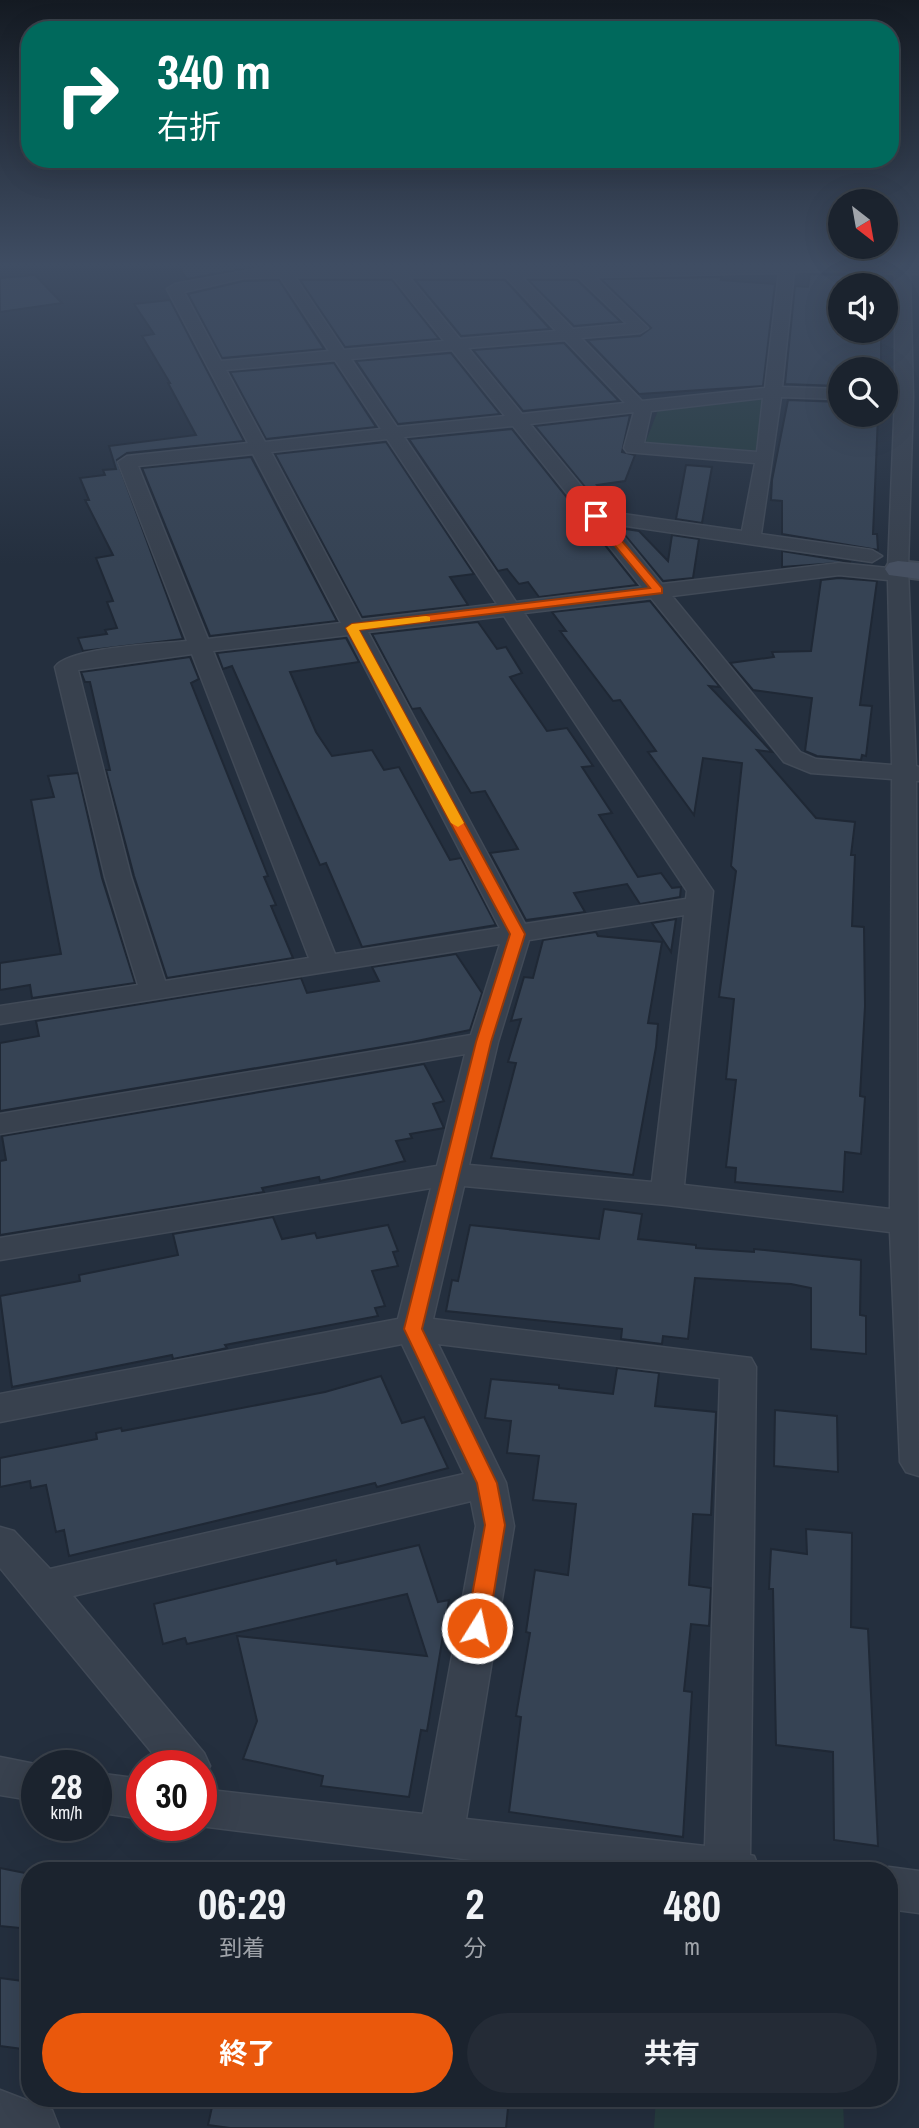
<!DOCTYPE html>
<html lang="ja">
<meta charset="utf-8">
<style>
:root{--surface:#1b232e;--page:#242b36;--text:#f1f3f6;--muted:#a0a4aa;--line:#39404a;--accent:#ea580c}
body{margin:0;font-family:"Archivo Narrow","Noto Sans JP",sans-serif;background:var(--page);color:var(--text);height:100vh;display:flex;flex-direction:column;font-size:26px;white-space:nowrap}
*{box-sizing:border-box;margin:0}
p{font-size:23px;color:var(--muted)}
.icon{flex:none;width:38px;height:38px;fill:none;stroke:currentColor;stroke-width:2;stroke-linecap:round;stroke-linejoin:round}
.map{position:relative;flex:1;overflow:hidden}
.side{position:absolute;left:21px;top:1862px;width:877px;height:245px;display:flex;flex-direction:column;background:var(--surface);border-radius:28px;box-shadow:0 7px 28px #0002,0 0 0 2px var(--line)}
.side>*{flex:none}
.guide{position:absolute;left:21px;top:21px;width:878px;height:147px;border-radius:28px;box-shadow:0 7px 28px #0002,0 0 0 2px var(--line);background:#00695c;color:#fff;overflow:hidden}
.needle{width:46px;rotate:149deg}
.buttons{position:absolute;left:828px;top:189px;display:grid;gap:14px}
.buttons a{display:grid;place-items:center;width:70px;height:70px;border-radius:50%;background:var(--surface);box-shadow:0 7px 28px #0002,0 0 0 2px var(--line);font-size:35px}
.speed{position:absolute;left:21px;top:1750px;display:flex;gap:14px;font-size:35px;font-weight:700;text-align:center}
.speed>*{display:grid;place-content:center;width:91px;height:91px;border-radius:50%;background:var(--surface);box-shadow:0 7px 28px #0002,0 0 0 2px var(--line);line-height:1}
.speed small{font-size:18px;font-weight:400}
.speed .limit{border:10px solid #d22;background:#fff;color:#111}
.pin{position:absolute;display:grid;place-items:center;width:60px;height:60px;color:#fff;margin:-30px;border-radius:14px;box-shadow:0 4px 10px #0006}
.me{position:absolute;width:77px;margin:-38px;rotate:10deg;stroke-linejoin:round;filter:drop-shadow(0 0 5px #0008)}
.turn{display:flex;align-items:center;gap:24px;height:147px;padding:0 21px;font-size:32px}
.turn .icon{width:91px;height:91px;stroke-width:2.5}
.turn b{display:block;font-size:49px;line-height:60px}
.eta{display:flex;justify-content:space-evenly;align-items:center;height:119px;text-align:center}
.eta b{font-size:42px;font-weight:700;line-height:49px}
.button{display:flex;gap:14px;margin-top:auto;padding:14px 21px}
.button a{flex:1;height:80px;border-radius:42px;background:var(--accent);color:#fff;font-size:28px;font-weight:700;line-height:80px;text-align:center}
.button a+a{background:var(--page);color:var(--text)}
.map>svg:first-child{display:block}
.green{fill:#263c3f}
.building{fill:#364354;stroke:#1f2835;stroke-width:2}
.lines{fill:none;stroke-linecap:round;stroke-linejoin:round}
.street-casing{stroke:#414a57;stroke-width:3}
.secondary-casing{stroke:#414a57;stroke-width:4}
.street{fill:#38414e;fill-rule:evenodd}
.secondary{fill:#465061;fill-rule:evenodd}
.route{fill:#ea580c;stroke:#983908;stroke-width:2}
.slow{fill:#f59e0b}
</style>
<div class="map">
<svg width="919" height="2128" viewBox="0 0 919 2128">
<rect width="100%" height="100%" fill="#242f3e"/>
<g class="green">
<path d="M752,398L765,401L756,453L644,446L659,408Z"/>
<path d="M656,2098H843L844,2128H654Z"/>
</g>
<g class="building">
<path d="M178,266H258L187,279Z"/>
<path d="M810,274L873,276V285H840V331H872V334H881V365H873L874,369H840V386L785,384L795,286L808,287Z"/>
<path d="M35,275L62,303L0,312V278Z"/>
<path d="M722,277L721,280L775,284L763,386L639,394L587,340L640,336L651,328L601,279Z"/>
<path d="M279,280L324,349L222,358L188,294L244,281Z"/>
<path d="M300,280H392L439,339L345,347Z"/>
<path d="M415,280H505L550,329L461,336Z"/>
<path d="M528,280H577L621,322L574,326Z"/>
<path d="M170,300L244,441L127,453L117,460L183,639L83,651L78,638L107,634L105,630L117,628L107,602L113,601L96,558L113,555L85,500H89L80,478L105,475L103,470L116,469L109,446L196,435L168,383H170L142,336L154,334L134,304Z"/>
<path d="M564,343L619,401L523,411L473,350Z"/>
<path d="M451,353L500,414L398,424L356,361Z"/>
<path d="M334,363L376,427L266,439L230,372Z"/>
<path d="M788,400L840,402V415L878,416L873,534H877L878,550L782,534V501L771,500L772,480Z"/>
<path d="M630,415L622,452L635,455L625,481L597,485L621,511L603,509L535,426Z"/>
<path d="M512,429L637,585L539,597L528,582L519,584L507,569L498,571L409,439Z"/>
<path d="M386,442L474,574L450,577L468,605L362,617L275,454Z"/>
<path d="M251,457L337,621L210,636L142,468Z"/>
<path d="M686,465L712,467L702,523L676,519Z"/>
<path d="M619,528L639,531L668,561L672,535L699,539L693,578L663,581Z"/>
<path d="M782,551L851,562L782,567Z"/>
<path d="M839,578L877,581L860,705L872,706L866,756L862,755L861,760L817,756L805,751L812,698L753,690L730,663L774,657L772,652L811,651L821,580Z"/>
<path d="M650,601L720,687L709,686L772,752L757,750L816,818L855,822L851,855H855L852,926L864,927L865,1006L860,1096L865,1097L861,1154L845,1152L843,1192L735,1182L736,1168L726,1167L736,1080L726,1079L734,999L719,997L736,871L731,866L742,763L703,758L694,815L648,752L656,751L620,700L613,701L560,631H566L552,612Z"/>
<path d="M478,622L497,649L506,647L522,673L510,677L547,731L567,728L593,766L582,767L612,813L599,815L638,877L661,873L672,888L681,887L680,897L640,904L627,884L574,893L585,912L526,920L490,853L518,849L485,791L471,793L420,708L412,709L372,634Z"/>
<path d="M346,638L359,662L290,672L316,732L332,756L372,750L384,770L399,767L450,860L461,858L496,925L362,947L326,863L320,865L232,666L223,669L217,653Z"/>
<path d="M190,657L199,679L191,683L268,876L264,877L276,905L271,906L293,958L167,978L134,876L106,770H110L90,682H85L81,672Z"/>
<path d="M78,773L102,878L135,983L32,998L30,985L0,990V963L61,954L31,800L54,797L48,776Z"/>
<path d="M676,919L671,952L652,923Z"/>
<path d="M596,932L598,936L662,942L648,1023L658,1024L656,1047L633,1175L491,1158L516,1063L508,1062L521,1019L511,1021L524,977L533,978L543,940Z"/>
<path d="M456,954L482,993L470,1030L412,1042L0,1111V1043L39,1036L36,1021L301,978L307,993L379,981L372,967Z"/>
<path d="M424,1064L444,1101L433,1104L444,1128L410,1134L412,1138L396,1141L405,1161L320,1181L319,1177L262,1188L264,1192L0,1235V1161L6,1160L2,1136Z"/>
<path d="M604,1209L642,1214L638,1239L696,1245V1248L754,1252V1249L861,1260L860,1315L866,1316V1354L811,1349V1288L791,1284L695,1278L688,1339L663,1336L662,1344L621,1339L622,1329L446,1311L452,1280L458,1281L470,1225L599,1239Z"/>
<path d="M273,1217L282,1239L315,1233L317,1238L388,1225L398,1251L393,1252L398,1266L372,1271L385,1306L375,1308L378,1316L225,1345L227,1348L218,1350L173,1359L172,1355L12,1387L0,1296L80,1281L79,1275L178,1255L173,1234Z"/>
<path d="M617,1368L659,1373L655,1406L716,1412L711,1515L693,1514L689,1585L711,1588L709,1626L691,1624L684,1691L692,1692L683,1837L509,1812L521,1717L516,1716L530,1633L526,1632L535,1570L568,1575L576,1504L533,1500L539,1456L507,1453L511,1421L485,1418L491,1379L559,1385V1388L613,1394Z"/>
<path d="M381,1376L402,1423L424,1417L448,1468L377,1487L375,1483L69,1556L64,1530L56,1532L46,1485L31,1488L30,1481L0,1487V1458L97,1439L96,1433L121,1428L122,1431L325,1392Z"/>
<path d="M775,1410L837,1416L838,1472L774,1466Z"/>
<path d="M806,1529L852,1533L851,1627L868,1629L878,1846L834,1840L833,1752L776,1745L773,1589H769L771,1549L807,1554Z"/>
<path d="M419,1545L438,1602L449,1600L427,1731L421,1730L409,1797L321,1786L323,1776L243,1759L257,1721L237,1636L427,1656L407,1594L187,1644L185,1638L163,1644L154,1604L336,1560L337,1564Z"/>
<path d="M0,1868L30,1874V1929L0,1926Z"/>
<path d="M0,1978L30,1982V2050L0,2046Z"/>
<path d="M214,2098H509L506,2128H230L208,2125Z"/>
</g>
<g class="lines">
<defs>
<g id="street">
<path d="M273,266L568,268L567,266L585,268L919,266V274H910L913,397L908,569L916,766L919,767V781H916L919,1476L906,1472L900,1462L890,1232L667,1205L464,1186L433,1319L751,1358L756,1367L750,1855L754,1856L760,1871H559L192,1825H201V1789L423,1814L476,1526L471,1501L73,1596L204,1753L210,1766L201,1781V1766H163L0,1568V1527L14,1531L50,1569L464,1474L402,1344L0,1422V1394L398,1319L431,1188L0,1260V1238L437,1166L465,1054L0,1134V1114L471,1035L500,944L0,1024V1006L138,985L105,877L55,667C69,647 161,644 187,641L118,462L127,456L248,443L167,289L175,284ZM831,271L895,274V397L888,568L839,563L662,584L613,524L872,562L882,556L872,550L761,534L781,397L840,399V389L782,387L794,272ZM779,273L765,388L642,401L581,338L640,333L648,328L595,277ZM280,277L329,351L221,361L184,292L244,278ZM295,277H393L444,341L344,350ZM409,277H506L556,331L460,339ZM522,277H578L627,324L573,329ZM565,340L625,403L522,414L468,348ZM452,350L505,416L397,427L351,359ZM335,360L381,429L265,442L226,370ZM763,398L757,452L644,443L651,411ZM634,412L624,448L627,452L755,463L742,531L602,511L530,424ZM513,426L642,587L516,602L404,437ZM387,439L497,604L361,620L271,452ZM253,454L341,623L208,639L138,466ZM839,575L888,580L892,765L816,759L800,752L672,596ZM651,598L784,762L811,773L892,779L890,1209L684,1185L713,891L524,613ZM504,616L687,891L686,899L525,924L368,632ZM348,635L500,928L335,954L213,651ZM192,654L309,958L165,981L131,877L78,670ZM684,915L652,1182L469,1165L498,1042L529,940ZM438,1344L720,1378L705,1846L466,1819L514,1526L506,1483Z"/>
<path d="M0,1757L45,1766H37V1801L0,1795Z"/>
<path d="M96,1773L142,1779V1819L96,1812Z"/>
<path d="M889,1867L919,1871V1913L889,1909V1871H879Z"/>
<path d="M0,2090L52,2110L59,2128H0Z"/>
</g>
<path id="secondary" d="M898,561L919,563V579L889,575L885,569L889,563Z"/>
</defs>
<use href="#street" class="street-casing"/>
<use href="#secondary" class="secondary-casing"/>
<use href="#street" class="street"/>
<use href="#secondary" class="secondary"/>
</g>
<linearGradient id="sky" x2="0" y2="1"><stop stop-color="#141a22"/><stop offset="0.47" stop-color="#3f4d63"/><stop offset="1" stop-color="#3f4d63" stop-opacity="0"/></linearGradient>
<rect width="919" height="564" fill="url(#sky)"/>
<path class="route" d="M592,514H599L662,588V593L359,630L525,934L491,1042L422,1329L497,1483L505,1525L488,1628L485,1635L477,1637L470,1635L466,1628L485,1525L477,1483L404,1329L476,1042L510,934L346,628L352,624L650,588L592,518Z"/>
<path class="slow" d="M426,616L430,617V621L359,630L464,823L458,827L451,823L346,628L352,624Z"/>
</svg>
<div class="buttons">
<a><svg class="needle" viewBox="-14 -14 28 28"><path d="M0-13l5 13h-10z" fill="#e53935"/><path d="M0 13l5-13h-10z" fill="#a0a4aa"/></svg></a>
<a><svg class="icon" aria-label="sound" viewBox="0 0 24 24"><path d="M4 9h4l5-4v14l-5-4H4zM17 9q2 3 0 6"/></svg></a>
<a><svg class="icon" aria-label="search" viewBox="0 0 24 24"><circle cx="10" cy="10" r="6"/><path d="M15 15l6 6"/></svg></a>
</div>
<div class="speed"><div>28<small>km/h</small></div><div class="limit">30</div></div>
<div class="pin" style="left:596px;top:516px;background:#d93025"><svg class="icon" aria-label="arrive" viewBox="0 0 24 24"><path d="M6 21V4h12l-3 4 3 4H6"/></svg></div>
<svg class="me" style="left:477px;top:1628px" viewBox="-20 -20 40 40"><circle r="17" fill="#ea580c" stroke="#fff" stroke-width="3"/><path d="M0-11L8 9 0 5-8 9z" fill="#fff"/></svg>
<div class="guide">
<div class="turn"><svg class="icon" aria-label="right" viewBox="0 0 24 24"><path d="M7 20v-9h11M14 6l5 5-5 5"/></svg><div><b>340 m</b>右折</div></div>
</div>
<section class="side">
<div class="eta">
<div><b>06:29</b><p>到着</p></div>
<div><b>2</b><p>分</p></div>
<div><b>480</b><p>m</p></div>
</div>
<div class="button"><a>終了</a><a>共有</a></div>
</section>
</div>
